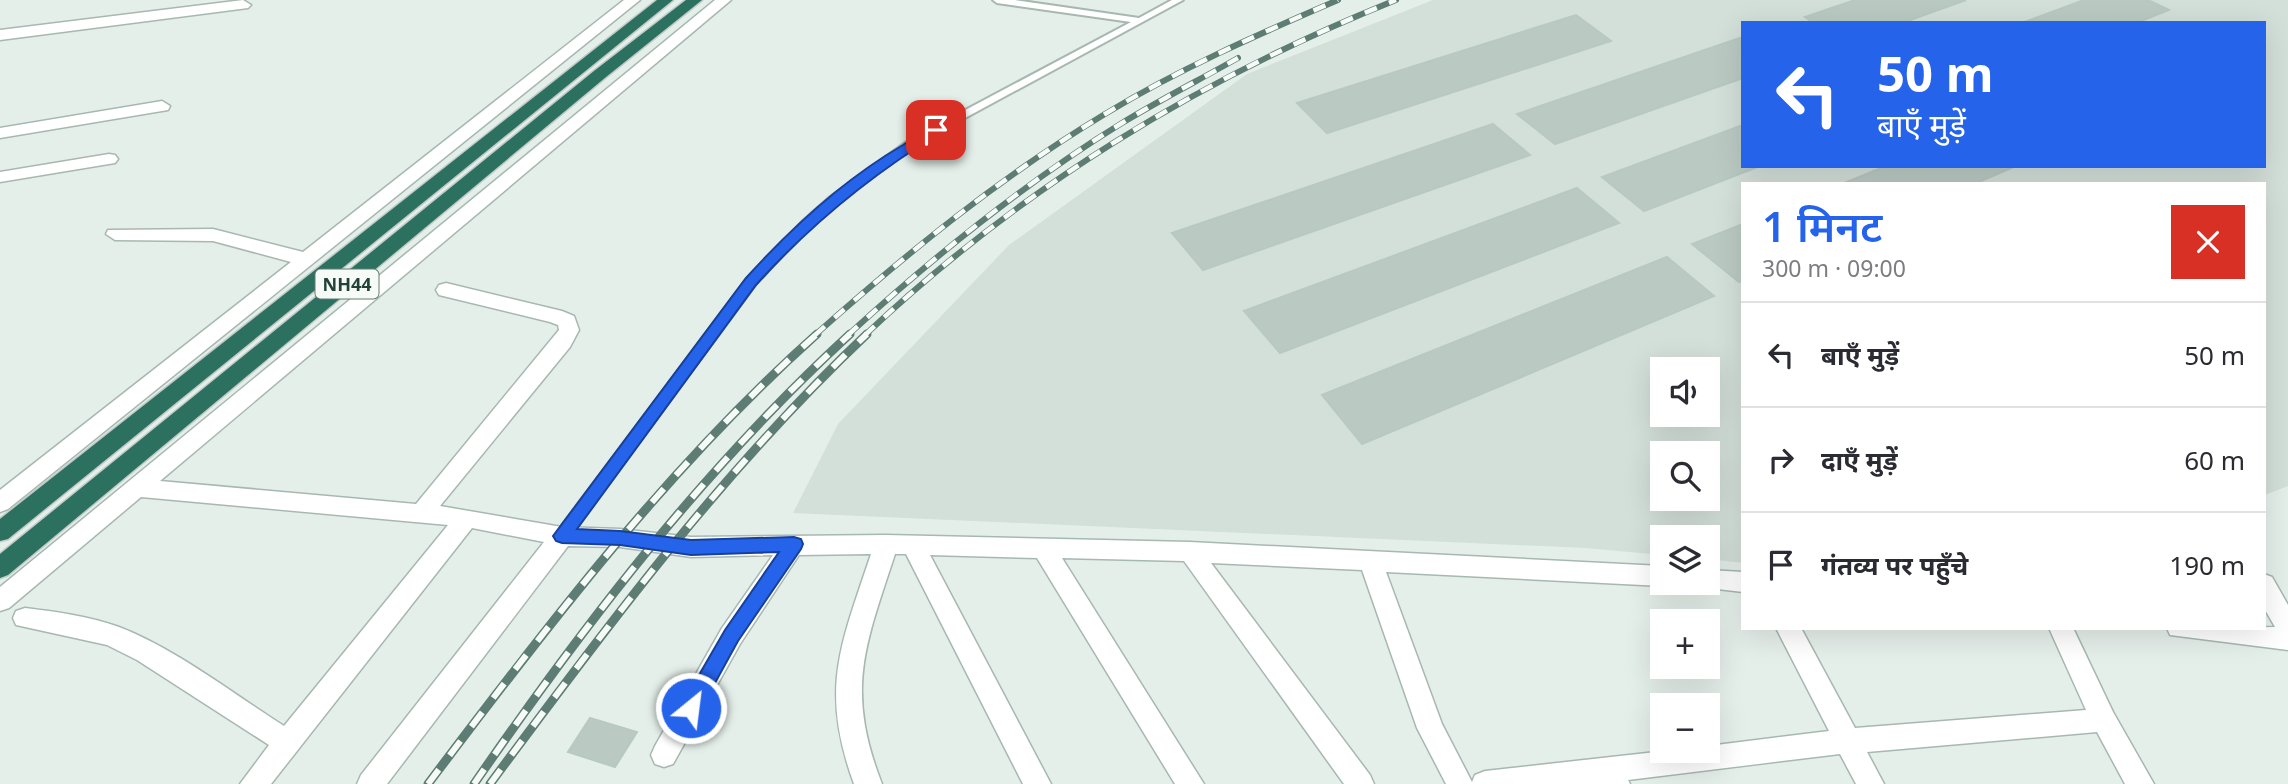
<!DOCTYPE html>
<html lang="hi">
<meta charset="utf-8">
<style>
:root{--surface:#fff;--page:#f7f7f7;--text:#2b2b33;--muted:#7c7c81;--line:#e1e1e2;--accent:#2563eb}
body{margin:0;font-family:"Noto Sans","Noto Sans Devanagari",sans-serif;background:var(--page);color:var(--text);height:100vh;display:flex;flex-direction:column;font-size:26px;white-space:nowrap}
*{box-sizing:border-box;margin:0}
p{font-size:23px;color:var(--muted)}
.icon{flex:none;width:38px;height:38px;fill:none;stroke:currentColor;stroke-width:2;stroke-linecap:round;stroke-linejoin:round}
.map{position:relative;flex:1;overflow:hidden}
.sheet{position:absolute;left:1741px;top:182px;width:525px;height:448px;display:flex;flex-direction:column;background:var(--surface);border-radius:0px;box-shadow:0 7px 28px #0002}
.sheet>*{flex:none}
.banner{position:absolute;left:1741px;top:21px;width:525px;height:147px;border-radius:0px;box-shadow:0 7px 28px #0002;background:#2563eb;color:#fff;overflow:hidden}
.fabs{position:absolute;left:1650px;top:357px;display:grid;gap:14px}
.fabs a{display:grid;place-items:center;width:70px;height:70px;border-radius:0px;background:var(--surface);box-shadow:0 7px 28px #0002;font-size:35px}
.pin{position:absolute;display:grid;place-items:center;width:60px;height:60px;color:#fff;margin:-30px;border-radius:14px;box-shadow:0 4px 10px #0006}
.me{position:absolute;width:77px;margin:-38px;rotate:29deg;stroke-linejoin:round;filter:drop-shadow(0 0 5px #0008)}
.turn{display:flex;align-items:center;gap:24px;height:147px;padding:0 21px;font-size:32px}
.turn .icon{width:91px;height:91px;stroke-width:2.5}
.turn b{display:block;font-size:49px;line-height:60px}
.round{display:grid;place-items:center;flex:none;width:74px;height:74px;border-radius:0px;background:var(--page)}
.summary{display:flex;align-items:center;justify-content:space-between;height:119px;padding:0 21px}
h1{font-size:42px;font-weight:600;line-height:52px;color:var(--accent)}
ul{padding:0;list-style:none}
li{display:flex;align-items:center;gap:21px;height:105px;padding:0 21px;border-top:2px solid var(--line)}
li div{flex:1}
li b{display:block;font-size:26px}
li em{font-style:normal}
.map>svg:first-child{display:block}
.built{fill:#d3dfd9;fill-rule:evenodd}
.building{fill:#bacac3;stroke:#b7c9c1;stroke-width:2}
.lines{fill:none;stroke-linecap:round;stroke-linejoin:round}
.lane-casing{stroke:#a7b8b1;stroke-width:4}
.street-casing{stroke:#a7b8b1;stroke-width:3}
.highway-casing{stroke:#c1cac8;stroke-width:3}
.lane{fill:#fff;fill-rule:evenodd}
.street{fill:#fff;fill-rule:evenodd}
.highway{fill:#2c7160;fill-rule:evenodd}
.rail-far1-casing{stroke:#5d7d74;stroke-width:6}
.rail-casing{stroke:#5d7d74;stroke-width:9}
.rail-far1{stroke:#f6fbf8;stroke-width:4.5;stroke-dasharray:13;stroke-linecap:butt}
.rail{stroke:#f6fbf8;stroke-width:6;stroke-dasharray:18;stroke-linecap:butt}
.route{fill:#2563eb;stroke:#184099;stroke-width:2}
.labels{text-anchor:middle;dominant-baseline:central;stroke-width:7;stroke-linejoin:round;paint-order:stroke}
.shield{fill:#f6fbf8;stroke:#627a72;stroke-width:2}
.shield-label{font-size:18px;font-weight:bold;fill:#224239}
</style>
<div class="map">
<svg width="2288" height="784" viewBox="0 0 2288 784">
<rect width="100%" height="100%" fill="#e5efea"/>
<path class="built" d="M1433,0H2288V486L2265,495L2264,184H1743V563L1708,559V537H1662V555L1585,548L793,513L838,424L1009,245L1247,74ZM1743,23H2264V166H1743ZM1662,369H1708V415H1662ZM1662,453H1708V499H1662Z"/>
<g class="building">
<path d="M1855,0H1966L1902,23H1814L1805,17Z"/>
<path d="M2084,0H2148L2169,10L2136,23H2022Z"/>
<path d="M1576,15L1611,41L1327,133L1297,103Z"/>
<path d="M1743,37V78L1555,144L1517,114Z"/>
<path d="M1493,124L1530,155L1203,270L1172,233Z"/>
<path d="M1743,125V166H1760L1644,211L1602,177Z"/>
<path d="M1886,166H2016L1974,184H1842Z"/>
<path d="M1577,188L1619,223L1280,353L1244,311Z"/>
<path d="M1743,224V281L1739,282L1692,244Z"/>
<path d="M1667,257L1714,296L1362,444L1322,395Z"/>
<path d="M590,718L637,732L615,767L568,752Z"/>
</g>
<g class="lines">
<defs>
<path id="lane" d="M993,0H1015L1139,18L1172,0H1183L917,144L838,201L811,225L755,285L567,540L562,541L557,540L555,536L557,532L747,279L803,221L830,197L909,140L1131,22L997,3Z"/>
<g id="street">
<path d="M243,0L251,5L248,8L0,40V30Z"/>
<path d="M624,0H640L8,509L0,512V490L291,262L213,241L115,240L106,234L108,230L213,229L303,252Z"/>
<path d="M715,0H731L160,481L416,504L559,330L558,325L550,322L439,295L436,290L439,285L446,283L562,311L574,316L579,330L570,347L440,506L562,527L620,529L691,537L886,535L1190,542L1662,566V583H1671L1662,586L1386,572L1442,724L1472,782L1475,775L1485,771L1665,751H1708V746L1829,731L1776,628H1801L1855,728L2086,710L2049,628H2073L2113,712L2154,784H2125L2097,732L1867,752L1884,784H1856L1840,754L1628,780L1630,784H1446L1417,728L1362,570L1211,563L1370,775L1374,784H1344L1184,561L1062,558L1204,784H1175L1037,558L930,555L1051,784H1023L906,554H895C865,646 845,689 882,784H854C819,688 841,645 871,554L799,555L740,644L673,764L664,767L655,764L651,755L655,746L722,628L773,555L691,557L620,547L568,546L387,784H357L361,775L544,542L472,528L271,784H240L269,745L137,660L107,645L16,625L13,618L16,611L25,608C57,612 89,616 119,627C176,649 232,693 284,726L448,525L141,497L9,608L0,611V587Z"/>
<path d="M162,101L170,106L168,110L0,138V128Z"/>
<path d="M109,154L115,155L118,159L115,163L0,182V172Z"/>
<path d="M1708,570L1743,572V592L1700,587L1697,583H1708Z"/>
<path d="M2264,574L2272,577L2288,605V650L2170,635L2167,628L2275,627L2264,608Z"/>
</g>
<g id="highway">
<path d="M657,0H673L8,539L0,541V519Z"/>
<path d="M686,0H702L606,77L8,575L0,578V554L594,71Z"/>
</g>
</defs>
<use href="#lane" class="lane-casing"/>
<use href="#street" class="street-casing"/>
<use href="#highway" class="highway-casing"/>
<use href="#lane" class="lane"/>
<use href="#street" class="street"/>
<use href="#highway" class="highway"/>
<defs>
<g id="rail-far1">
<path d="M815,335C906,254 1000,177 1105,114C1179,69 1259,34 1338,0"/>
<path d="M848,335C933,257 1023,184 1122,123C1160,100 1199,80 1238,58"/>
<path d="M865,335C1022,187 1197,80 1396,0"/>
</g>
<g id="rail">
<path d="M428,784C547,626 669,466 817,334"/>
<path d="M474,784C586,622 705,467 850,334"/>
<path d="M490,784C607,626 724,469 867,334"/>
</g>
</defs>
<use href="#rail-far1" class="rail-far1-casing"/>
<use href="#rail" class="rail-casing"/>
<use href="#rail-far1" class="rail-far1"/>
<use href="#rail" class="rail"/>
</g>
<path class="route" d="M936,126L940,127V133C871,175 811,224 756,285L577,529L620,531L691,540L794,537L801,539L803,544L801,549L738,641L698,714L691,716L684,714L681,708L684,701L725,630L779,552L691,555L620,545L562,543L556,541L553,536L746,278C792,227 843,180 903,145C913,138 924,130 936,126Z"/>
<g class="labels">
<rect class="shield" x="315.5" y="269.5" width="63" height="29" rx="5"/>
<g class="shield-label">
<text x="347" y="284">NH44</text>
</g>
</g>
</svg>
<div class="fabs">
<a><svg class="icon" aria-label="sound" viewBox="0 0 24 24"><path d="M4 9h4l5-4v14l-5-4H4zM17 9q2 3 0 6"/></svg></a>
<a><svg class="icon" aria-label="search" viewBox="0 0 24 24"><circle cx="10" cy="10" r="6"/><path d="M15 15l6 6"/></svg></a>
<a><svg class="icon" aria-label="layers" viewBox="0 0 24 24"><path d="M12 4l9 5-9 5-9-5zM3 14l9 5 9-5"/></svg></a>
<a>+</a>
<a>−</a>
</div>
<div class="pin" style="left:936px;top:130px;background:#d93025"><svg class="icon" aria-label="arrive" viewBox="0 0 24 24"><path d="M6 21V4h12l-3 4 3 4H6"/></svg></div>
<svg class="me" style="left:691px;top:708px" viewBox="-20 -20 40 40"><circle r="17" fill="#2563eb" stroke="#fff" stroke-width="3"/><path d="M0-11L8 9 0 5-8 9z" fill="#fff"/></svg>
<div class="banner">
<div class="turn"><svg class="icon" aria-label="left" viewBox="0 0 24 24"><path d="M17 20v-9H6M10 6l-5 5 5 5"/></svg><div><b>50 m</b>बाएँ मुड़ें</div></div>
</div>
<section class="sheet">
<div class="summary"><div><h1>1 मिनट</h1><p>300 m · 09:00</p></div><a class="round" style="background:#d93025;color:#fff"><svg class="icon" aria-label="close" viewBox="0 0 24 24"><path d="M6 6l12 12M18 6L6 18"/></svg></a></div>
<ul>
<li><svg class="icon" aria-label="left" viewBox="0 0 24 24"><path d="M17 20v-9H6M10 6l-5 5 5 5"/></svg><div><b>बाएँ मुड़ें</b></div><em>50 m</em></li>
<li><svg class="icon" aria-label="right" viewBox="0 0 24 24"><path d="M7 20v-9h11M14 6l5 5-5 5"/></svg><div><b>दाएँ मुड़ें</b></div><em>60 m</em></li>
<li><svg class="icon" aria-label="arrive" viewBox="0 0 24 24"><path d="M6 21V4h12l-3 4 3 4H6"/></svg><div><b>गंतव्य पर पहुँचे</b></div><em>190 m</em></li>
</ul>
</section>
</div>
